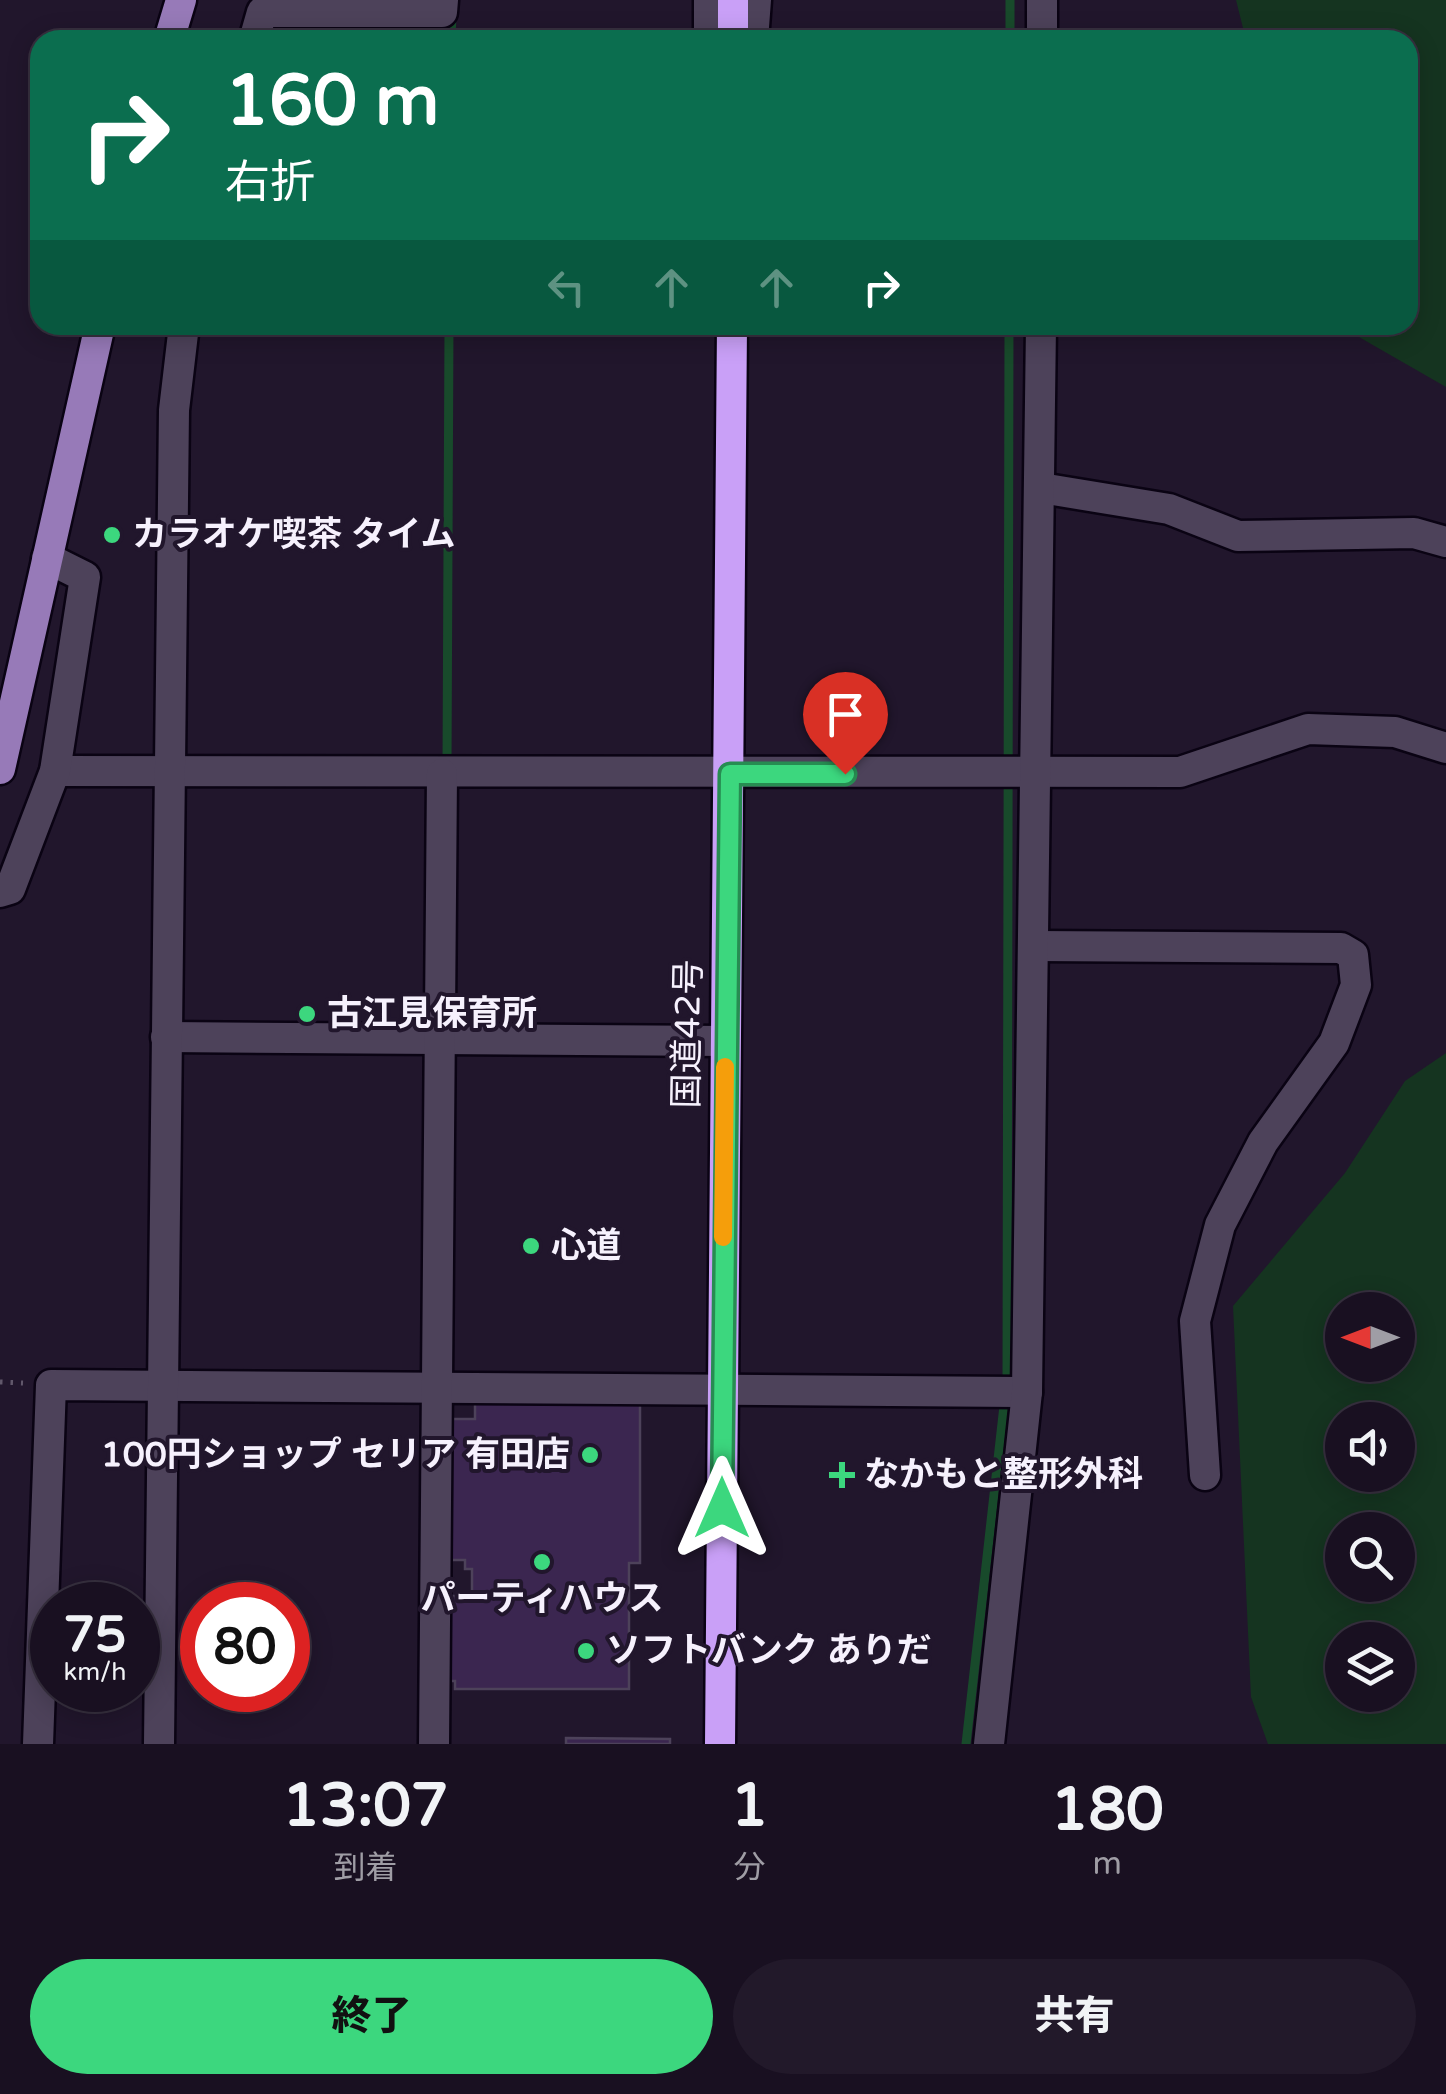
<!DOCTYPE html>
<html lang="ja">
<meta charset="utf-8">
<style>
:root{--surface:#191021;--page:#22192a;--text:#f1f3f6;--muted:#9f9da5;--line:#37303f;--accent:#3cd77e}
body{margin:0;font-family:"Varela Round","Noto Sans JP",sans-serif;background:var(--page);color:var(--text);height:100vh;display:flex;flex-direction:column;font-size:38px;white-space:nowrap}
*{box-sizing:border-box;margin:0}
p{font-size:32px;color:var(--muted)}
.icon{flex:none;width:55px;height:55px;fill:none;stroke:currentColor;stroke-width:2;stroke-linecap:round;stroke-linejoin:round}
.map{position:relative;height:1744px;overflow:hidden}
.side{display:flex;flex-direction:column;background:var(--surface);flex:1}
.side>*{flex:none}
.guide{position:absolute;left:30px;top:30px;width:1388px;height:305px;border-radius:30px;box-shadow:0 5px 25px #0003,0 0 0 2px var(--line);background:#0b6e4f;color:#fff;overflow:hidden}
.needle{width:65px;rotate:270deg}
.buttons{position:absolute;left:1325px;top:1292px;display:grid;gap:20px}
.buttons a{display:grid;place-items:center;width:90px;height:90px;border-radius:50%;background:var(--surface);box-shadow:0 5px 25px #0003,0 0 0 2px var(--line);font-size:50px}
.speed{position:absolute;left:30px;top:1582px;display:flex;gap:20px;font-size:50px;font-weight:700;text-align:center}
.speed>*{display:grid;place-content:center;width:130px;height:130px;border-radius:50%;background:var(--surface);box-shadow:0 5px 25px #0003,0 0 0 2px var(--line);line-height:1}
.speed small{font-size:25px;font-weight:400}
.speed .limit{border:15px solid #d22;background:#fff;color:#111}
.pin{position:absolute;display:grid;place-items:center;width:85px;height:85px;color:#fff;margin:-102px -42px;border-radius:50% 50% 50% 0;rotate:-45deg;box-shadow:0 0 10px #0007}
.pin .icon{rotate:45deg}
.me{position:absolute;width:110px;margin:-55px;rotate:0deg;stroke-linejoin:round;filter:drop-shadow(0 0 8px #0008)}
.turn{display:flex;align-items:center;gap:35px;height:210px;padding:0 30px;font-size:45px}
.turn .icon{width:130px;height:130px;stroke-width:2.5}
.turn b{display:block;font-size:70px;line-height:85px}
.lanes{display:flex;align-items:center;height:95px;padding:0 30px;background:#0003;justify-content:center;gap:50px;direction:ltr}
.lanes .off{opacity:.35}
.eta{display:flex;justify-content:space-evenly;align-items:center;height:170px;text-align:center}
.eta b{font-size:60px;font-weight:800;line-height:70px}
.cta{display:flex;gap:20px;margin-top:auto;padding:20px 30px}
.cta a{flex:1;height:115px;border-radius:60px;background:var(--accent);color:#111;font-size:40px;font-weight:800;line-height:115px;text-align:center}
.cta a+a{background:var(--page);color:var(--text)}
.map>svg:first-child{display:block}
.green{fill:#153420;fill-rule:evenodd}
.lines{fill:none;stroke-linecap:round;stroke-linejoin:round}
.stream{stroke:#184a2b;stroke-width:9}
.building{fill:#3b2650;stroke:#4d425a;stroke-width:2.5}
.minor-casing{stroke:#0a0313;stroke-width:35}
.major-casing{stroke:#0a0313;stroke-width:35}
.highway-casing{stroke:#0a0313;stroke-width:35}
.path{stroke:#61586b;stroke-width:5;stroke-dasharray:2.5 8;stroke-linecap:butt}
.minor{stroke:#4d425a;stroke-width:30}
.major{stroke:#977ab8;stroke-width:30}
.highway{stroke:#c9a0f7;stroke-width:30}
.route-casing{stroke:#278c52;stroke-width:25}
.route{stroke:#3cd77e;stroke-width:18}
.slow{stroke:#f59e0b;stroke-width:18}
.poi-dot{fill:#3cd77e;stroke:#21162c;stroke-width:4}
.labels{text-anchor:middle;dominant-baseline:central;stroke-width:8;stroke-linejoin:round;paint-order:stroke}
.poi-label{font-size:35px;font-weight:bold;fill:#f6f1fd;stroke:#21162c;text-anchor:start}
.street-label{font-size:35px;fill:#f6f1fd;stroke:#21162c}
</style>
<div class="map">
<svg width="1446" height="1744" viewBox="0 0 1446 1744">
<rect width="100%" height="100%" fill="#21162c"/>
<g class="green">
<path d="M1236,0H1446V387L1338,325H1408V40H1246Z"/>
<path d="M1446,1053V1744H1268L1251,1697L1233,1306L1345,1173L1405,1081ZM1342,1310H1398V1365H1342ZM1342,1420H1398V1475H1342ZM1342,1530H1398V1585H1342ZM1342,1640H1398V1695H1342Z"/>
</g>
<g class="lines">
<g class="stream">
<path d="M451,40L452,13"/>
<path d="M1010,40V0"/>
<path d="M447,767L449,325"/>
<path d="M966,1744L1007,1379L1009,325"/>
</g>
</g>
<g class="building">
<path d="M475,1401H640V1563H629V1689H455V1681H446V1596H472V1569H465V1560H449V1419H475Z"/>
<path d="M566,1738L670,1739V1744H566Z"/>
</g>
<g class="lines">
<defs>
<g id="minor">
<path d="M709,0V40"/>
<path d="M254,40L262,12H442L443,0"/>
<path d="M753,40L756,0"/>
<path d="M1042,40V0"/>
<path d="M1041,488L1169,509L1238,536L1414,533L1446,542"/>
<path d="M55,771L1180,772L1308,729L1395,732L1446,748"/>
<path d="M0,892L10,889L55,771L85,577L47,558"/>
<path d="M1036,946L1341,948L1353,955L1356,985L1334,1043L1263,1142L1220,1225L1195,1321L1205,1475"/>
<path d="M166,1037L725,1041"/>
<path d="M38,1744L51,1385L1027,1392"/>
<path d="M159,1744L174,410L184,325"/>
<path d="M434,1744L442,774"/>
<path d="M989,1744L1027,1392L1041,325"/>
</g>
<g id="major">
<path d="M169,40L181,0"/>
<path d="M0,769L100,325"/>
</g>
<g id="highway">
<path d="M733,40V0"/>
<path d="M720,1744L732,325"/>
</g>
</defs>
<use href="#minor" class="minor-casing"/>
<use href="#major" class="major-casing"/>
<use href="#highway" class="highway-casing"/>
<path class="path" d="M0,1382L23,1383"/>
<use href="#minor" class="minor"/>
<use href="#major" class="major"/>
<use href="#highway" class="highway"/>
</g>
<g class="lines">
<defs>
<path id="route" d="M722,1508L730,774H845"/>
</defs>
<use href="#route" class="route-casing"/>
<use href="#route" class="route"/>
<path class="slow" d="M723,1237L725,1067"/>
</g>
<g class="poi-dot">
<circle cx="112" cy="535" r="10"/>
<circle cx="307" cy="1014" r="10"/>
<circle cx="531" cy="1246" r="10"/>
<circle cx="590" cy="1455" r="10"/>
<path d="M837 1460h10v10h10v10h-10v10h-10v-10h-10v-10h10z"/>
<circle cx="542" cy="1562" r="10"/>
<circle cx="586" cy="1651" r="10"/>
</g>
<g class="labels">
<g class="poi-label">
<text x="132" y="535">カラオケ喫茶 タイム</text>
<text x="327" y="1014">古江見保育所</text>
<text x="551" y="1246">心道</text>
<text x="570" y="1455" text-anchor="end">100円ショップ セリア 有田店</text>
<text x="864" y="1475">なかもと整形外科</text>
<text x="542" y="1599" text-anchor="middle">パーティハウス</text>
<text x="606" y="1651">ソフトバンク ありだ</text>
</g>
<g class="street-label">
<text transform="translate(688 1034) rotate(-89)">国道42号</text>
</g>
</g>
</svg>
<div class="buttons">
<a><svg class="needle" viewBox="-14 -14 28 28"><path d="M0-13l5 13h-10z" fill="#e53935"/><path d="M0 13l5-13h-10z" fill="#9f9da5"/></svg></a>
<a><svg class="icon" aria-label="sound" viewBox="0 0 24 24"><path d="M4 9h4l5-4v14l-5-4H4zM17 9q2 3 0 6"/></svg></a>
<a><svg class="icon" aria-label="search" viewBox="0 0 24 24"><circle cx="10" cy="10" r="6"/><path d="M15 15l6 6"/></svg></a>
<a><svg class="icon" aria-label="layers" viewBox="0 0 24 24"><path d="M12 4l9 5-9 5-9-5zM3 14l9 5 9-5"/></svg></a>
</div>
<div class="speed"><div>75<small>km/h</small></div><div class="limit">80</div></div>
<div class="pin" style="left:845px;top:774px;background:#d93025"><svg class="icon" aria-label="arrive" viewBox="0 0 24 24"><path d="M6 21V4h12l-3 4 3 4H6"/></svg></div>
<svg class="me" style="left:722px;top:1508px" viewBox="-20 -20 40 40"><path d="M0-17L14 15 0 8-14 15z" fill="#3cd77e" stroke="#fff" stroke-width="4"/></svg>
<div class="guide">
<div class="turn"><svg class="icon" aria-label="right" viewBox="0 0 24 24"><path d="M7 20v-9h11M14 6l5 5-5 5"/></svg><div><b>160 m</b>右折</div></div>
<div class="lanes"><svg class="icon off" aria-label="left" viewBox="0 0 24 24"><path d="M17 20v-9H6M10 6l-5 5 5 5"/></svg><svg class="icon off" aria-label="ahead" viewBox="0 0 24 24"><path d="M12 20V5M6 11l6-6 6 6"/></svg><svg class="icon off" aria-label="ahead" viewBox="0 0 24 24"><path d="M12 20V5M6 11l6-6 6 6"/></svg><svg class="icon" aria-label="right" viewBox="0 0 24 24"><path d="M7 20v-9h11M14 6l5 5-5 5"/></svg></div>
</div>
</div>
<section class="side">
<div class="eta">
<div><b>13:07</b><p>到着</p></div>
<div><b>1</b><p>分</p></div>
<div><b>180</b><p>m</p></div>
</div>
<div class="cta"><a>終了</a><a>共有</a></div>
</section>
